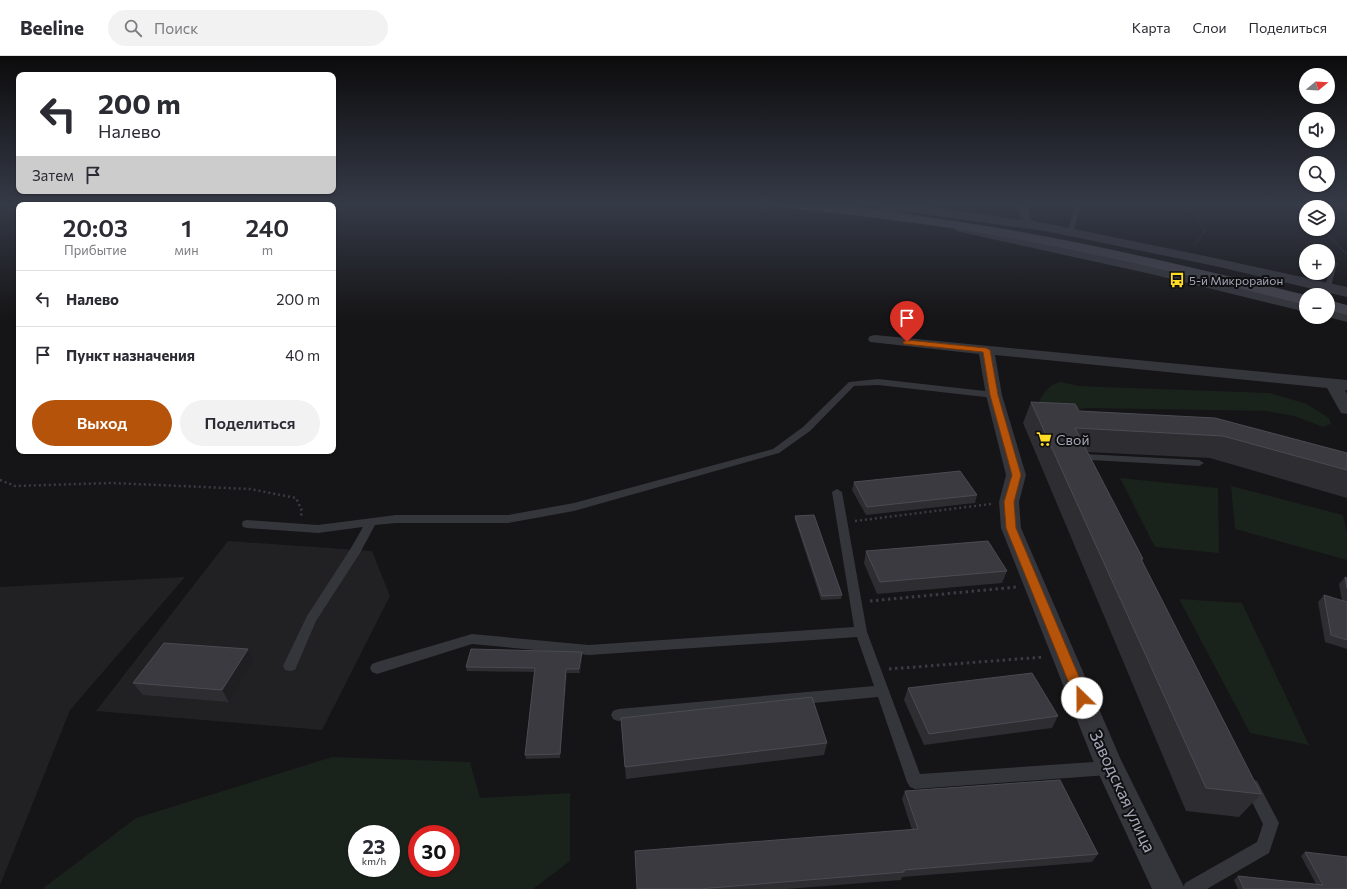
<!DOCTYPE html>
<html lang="ru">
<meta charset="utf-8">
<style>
:root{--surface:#fff;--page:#f2f2f3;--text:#2b2b33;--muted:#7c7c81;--line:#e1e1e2;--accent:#b45309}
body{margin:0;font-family:Commissioner,sans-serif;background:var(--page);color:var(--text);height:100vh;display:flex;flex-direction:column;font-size:15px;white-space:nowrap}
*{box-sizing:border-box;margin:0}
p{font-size:13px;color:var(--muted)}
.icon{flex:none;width:22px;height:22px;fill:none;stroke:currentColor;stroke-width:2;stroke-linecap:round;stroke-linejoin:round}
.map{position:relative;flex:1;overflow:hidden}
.sheet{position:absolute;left:16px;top:146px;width:320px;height:252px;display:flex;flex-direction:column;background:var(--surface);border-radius:8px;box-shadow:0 1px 3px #0004}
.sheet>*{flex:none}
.hud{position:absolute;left:16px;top:16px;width:320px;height:122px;border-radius:8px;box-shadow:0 1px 3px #0004;background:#fff;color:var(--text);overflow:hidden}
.needle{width:26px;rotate:72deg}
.fabs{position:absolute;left:1299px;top:12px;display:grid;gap:8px}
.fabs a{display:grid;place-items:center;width:36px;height:36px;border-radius:50%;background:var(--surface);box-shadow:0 1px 3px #0004;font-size:20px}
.speed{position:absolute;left:348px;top:769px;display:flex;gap:8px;font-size:20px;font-weight:700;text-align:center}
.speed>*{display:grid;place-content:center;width:52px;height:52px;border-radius:50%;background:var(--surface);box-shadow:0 1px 3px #0004;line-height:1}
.speed small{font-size:10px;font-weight:400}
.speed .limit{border:6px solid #d22;background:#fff;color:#111}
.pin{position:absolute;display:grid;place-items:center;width:34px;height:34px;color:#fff;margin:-41px -17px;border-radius:50% 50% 50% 0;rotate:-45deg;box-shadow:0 0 4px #0007}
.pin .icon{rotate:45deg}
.me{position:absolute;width:44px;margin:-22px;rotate:337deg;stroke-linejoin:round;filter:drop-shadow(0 0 3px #0008)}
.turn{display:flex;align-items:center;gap:14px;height:84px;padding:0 16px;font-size:18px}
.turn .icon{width:52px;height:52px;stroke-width:2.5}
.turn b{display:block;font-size:28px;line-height:34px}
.then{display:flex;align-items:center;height:38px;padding:0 16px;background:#0003;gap:8px;font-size:15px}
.eta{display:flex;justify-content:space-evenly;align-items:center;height:68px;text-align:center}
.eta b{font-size:24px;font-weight:600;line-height:28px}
.primary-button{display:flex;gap:8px;margin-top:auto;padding:8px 16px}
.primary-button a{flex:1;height:46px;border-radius:24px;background:var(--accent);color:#fff;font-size:16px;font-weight:600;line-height:46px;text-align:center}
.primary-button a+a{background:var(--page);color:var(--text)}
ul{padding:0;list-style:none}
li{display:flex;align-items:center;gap:12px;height:56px;padding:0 16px;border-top:1px solid var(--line)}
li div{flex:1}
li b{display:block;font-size:15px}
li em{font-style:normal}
header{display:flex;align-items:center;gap:24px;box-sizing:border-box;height:56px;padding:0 20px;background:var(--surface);border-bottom:1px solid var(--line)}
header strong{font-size:19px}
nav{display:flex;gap:22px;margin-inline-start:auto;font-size:14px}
.search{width:280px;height:36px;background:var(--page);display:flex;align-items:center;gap:10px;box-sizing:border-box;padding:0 14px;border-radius:22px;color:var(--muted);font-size:15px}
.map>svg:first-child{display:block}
.built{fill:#212023}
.green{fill:#1a221c;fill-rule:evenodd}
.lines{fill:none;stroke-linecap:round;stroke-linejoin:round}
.path-far2{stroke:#3b3c43;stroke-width:1.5;stroke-dasharray:1 2;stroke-linecap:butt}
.path-far1{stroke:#3b3c43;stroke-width:2.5;stroke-dasharray:2 3;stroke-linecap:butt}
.path{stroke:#3b3c43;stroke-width:3;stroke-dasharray:2.5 3.5;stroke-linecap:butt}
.service{fill:#35353c;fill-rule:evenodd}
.minor{fill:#35353c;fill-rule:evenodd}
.tertiary{fill:#35353c;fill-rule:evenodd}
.secondary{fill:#43434c;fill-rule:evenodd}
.wall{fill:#2e2d32}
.shaded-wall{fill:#1f1e21}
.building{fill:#3b3a40;stroke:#4b4b53}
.route{fill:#b45309;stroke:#753606}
.labels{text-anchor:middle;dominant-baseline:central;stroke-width:4;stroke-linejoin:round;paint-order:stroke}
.far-poi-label{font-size:12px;fill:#a5a7b8;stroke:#100f11;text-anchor:start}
.poi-label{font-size:14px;fill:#a5a7b8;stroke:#100f11;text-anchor:start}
.near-street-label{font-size:17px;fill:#a5a7b8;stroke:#100f11}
</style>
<header>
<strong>Beeline</strong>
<div class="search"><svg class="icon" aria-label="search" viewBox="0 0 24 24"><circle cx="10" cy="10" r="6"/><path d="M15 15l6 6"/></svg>Поиск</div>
<nav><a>Карта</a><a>Слои</a><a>Поделиться</a></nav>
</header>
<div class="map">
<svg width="1347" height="833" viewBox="0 0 1347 833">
<rect width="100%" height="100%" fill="#151416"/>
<g class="built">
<path d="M228,485L372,495L390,540L322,674L96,655Z"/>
<path d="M185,521L70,654L0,829V531Z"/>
</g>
<g class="green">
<path d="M1061,326L1079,330L1270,337L1307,348L1329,362L1331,368L1323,371L1294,360L1266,355L1086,352L1065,356L1039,346C1044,336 1049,328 1061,326Z"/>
<path d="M1120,422L1218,432L1219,497L1155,491Z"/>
<path d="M1231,430L1343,459L1347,477V504L1235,473Z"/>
<path d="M1179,543L1242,547L1309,689L1250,677Z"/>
<path d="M332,701L470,706L480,742L570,737V805L533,833H42L136,762ZM357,778H391V812H357ZM417,778H451V812H417Z"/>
</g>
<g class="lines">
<g class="path-far2">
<path d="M728,147L767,152"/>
<path d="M1186,147L1205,175L1194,189"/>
<path d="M1296,147L1306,157"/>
<path d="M1322,173L1347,198"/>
</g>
<g class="path-far1">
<path d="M0,424L15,430L112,427L250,433L296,442L302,455L301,460"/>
<path d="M855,465L991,448"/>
</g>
<g class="path">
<path d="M870,545L1017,531"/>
<path d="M889,613L1044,601"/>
</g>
<g class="service">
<path d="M1077,150L1080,152L1073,176L1068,177L1074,152Z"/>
<path d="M1332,206L1337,207L1332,227L1333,232L1330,234L1327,232L1326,227Z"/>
<path d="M878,323L994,336L998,339L994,342L878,329L854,330L810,375L779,397L574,455L508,467H396L375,469L360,497L316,565L295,614L290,615L285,614L283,610L307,560L351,492L363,471L318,477L247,472L243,471L242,468L243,465L247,464L318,469L396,459H508L574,447L773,393L803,371L849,326Z"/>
<path d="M1084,398L1199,404L1204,407L1199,410L1090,404L1092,408L1087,411L1084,410L1079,401Z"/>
<path d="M837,433L842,436L867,576L920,718L1108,705L1113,707L1115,712L1113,717L1108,719L915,733L910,731L907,726L878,641L618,665L613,663L611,659L613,655L618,653L874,630L857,581L589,599L472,588L377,618L372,616L370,612L372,608L377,606L472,578L589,589L854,571L832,436Z"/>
<path d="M1252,723L1257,725L1279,767L1269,797L1207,833H1183L1185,827L1257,786L1263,768L1244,730L1247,725Z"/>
</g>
<g class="minor">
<path d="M1018,147H1028L1030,161L1036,168L1034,170H1026L1020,161Z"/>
<path d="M875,279L1347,324V334H1345L1347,338V358L1341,357L1327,332L995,299L1002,339L1026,419L1019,446L1021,472L1121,704L1185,833H1152L1096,712L1001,472L999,446L1006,419L986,339L979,298L870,286L868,283L870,280Z"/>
</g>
<g class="tertiary">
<path d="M887,148L915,149L1045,167L1215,202L1347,231V241L1215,210L1045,175L915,157L883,155L881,152L883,149Z"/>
<path d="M961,168L1151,210L1306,246V256L1151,218L956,175L954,172L956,169Z"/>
<path d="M1328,251L1347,256V266L1328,261Z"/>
</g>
<g class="secondary">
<path d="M773,147C787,147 801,147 816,147C853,149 895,156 933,162C1059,179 1183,209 1306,239V249C1204,223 1102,198 998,180C926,167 852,159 779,151Z"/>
<path d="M1328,244L1347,249V259L1328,254Z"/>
</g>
</g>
<g class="wall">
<path d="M1031,346L1079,355L1347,397V442L1210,402L1087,396L1143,503L1142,505L1261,738L1239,761L1186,755L1023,367Z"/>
<path d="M854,426L977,439L975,447L866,459L852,434Z"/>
<path d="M795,460L842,539L841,543L821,544L795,464Z"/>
<path d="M866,495L1007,515L1002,527L877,538L864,507Z"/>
<path d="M1345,521L1347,522V593L1325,586L1318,546L1324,539L1342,545L1339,528Z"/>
<path d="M248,593L255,605L229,646L143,639L133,627Z"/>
<path d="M582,600L580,617H567L560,702L526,703L525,699L534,616L467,615L466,611Z"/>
<path d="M908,632L1058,660L1052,672L924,689L904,644Z"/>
<path d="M621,662L827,687L824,699L626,723Z"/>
<path d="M905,735L1098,798L1092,806L902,821L901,824L787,833H637L912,774L902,743Z"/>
<path d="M1305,796L1347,833H1238L1234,824L1238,820L1316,828L1301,800Z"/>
</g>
<g class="shaded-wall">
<path d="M248,593L255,605L229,646L222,634Z"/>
<path d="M582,596V600L580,617L579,613Z"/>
<path d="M566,613L567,617L560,702V698Z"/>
</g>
<g class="building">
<path d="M1031,346L1075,348L1079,355L1215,362L1347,397V414L1223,380L1075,372L1143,503H1141L1261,738L1206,732Z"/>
<path d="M960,415L977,439L867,451L854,426Z"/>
<path d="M814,459L842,539L822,540L795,460Z"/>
<path d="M988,485L1007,515L880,526L866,495Z"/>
<path d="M1345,521L1347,522V532Z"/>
<path d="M1324,539L1347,546V584L1331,579Z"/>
<path d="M164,587L248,593L222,634L133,627Z"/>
<path d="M471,593L582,596L579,613H566L560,698L525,699L535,612L466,611Z"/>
<path d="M1032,617L1058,660L929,678L908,632Z"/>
<path d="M812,641L827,687L625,711L621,662Z"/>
<path d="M1060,724L1098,798L904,814V816L699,833H637L635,795L918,773L905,735Z"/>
<path d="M1305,796L1347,801V833H1244L1238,820L1323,829Z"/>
</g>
<linearGradient id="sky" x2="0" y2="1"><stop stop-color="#0c0b0c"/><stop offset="0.56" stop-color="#353a47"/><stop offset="1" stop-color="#353a47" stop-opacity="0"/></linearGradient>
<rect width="1347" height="264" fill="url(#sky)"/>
<path class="route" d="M907,284L986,292L990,294L998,339L1021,419L1014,446L1016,472L1088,642L1086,646L1082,647L1077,646L1075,642L1006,472L1004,446L1012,419L990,339L983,296L904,288L903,286Z"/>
<defs>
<symbol id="bus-bare" viewBox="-9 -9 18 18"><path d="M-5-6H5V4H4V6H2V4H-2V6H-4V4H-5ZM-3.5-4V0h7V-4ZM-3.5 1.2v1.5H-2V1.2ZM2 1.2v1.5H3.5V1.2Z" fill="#ffdc24" stroke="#100f11" stroke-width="2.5" paint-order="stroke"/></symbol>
<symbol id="supermarket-bare" viewBox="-9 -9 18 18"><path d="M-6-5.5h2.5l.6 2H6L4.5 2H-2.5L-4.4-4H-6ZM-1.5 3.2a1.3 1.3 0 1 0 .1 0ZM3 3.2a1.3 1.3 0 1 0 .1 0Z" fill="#ffdc24" stroke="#100f11" stroke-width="2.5" paint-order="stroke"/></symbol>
</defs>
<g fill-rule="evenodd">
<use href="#bus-bare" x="1166" y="213" width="22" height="22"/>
<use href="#supermarket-bare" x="1033" y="372" width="22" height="22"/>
</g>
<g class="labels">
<g class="far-poi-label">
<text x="1189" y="224">5-й Микрорайон</text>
</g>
<g class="poi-label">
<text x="1056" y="383">Свой</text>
</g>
<g class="near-street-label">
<text transform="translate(1123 735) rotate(65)">Заводская улица</text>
</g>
</g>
</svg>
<div class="fabs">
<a><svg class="needle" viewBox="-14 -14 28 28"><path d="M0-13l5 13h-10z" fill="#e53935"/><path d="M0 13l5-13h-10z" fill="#7c7c81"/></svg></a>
<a><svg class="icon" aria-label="sound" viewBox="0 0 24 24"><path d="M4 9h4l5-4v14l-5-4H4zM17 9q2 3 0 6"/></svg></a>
<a><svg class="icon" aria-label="search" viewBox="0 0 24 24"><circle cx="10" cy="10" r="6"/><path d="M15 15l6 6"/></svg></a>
<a><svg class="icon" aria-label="layers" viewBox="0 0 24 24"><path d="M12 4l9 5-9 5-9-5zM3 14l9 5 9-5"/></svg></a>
<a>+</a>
<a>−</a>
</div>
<div class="speed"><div>23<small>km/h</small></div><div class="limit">30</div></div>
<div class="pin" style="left:907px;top:286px;background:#d93025"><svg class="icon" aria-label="arrive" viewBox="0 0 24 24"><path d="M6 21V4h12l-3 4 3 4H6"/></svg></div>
<svg class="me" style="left:1082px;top:642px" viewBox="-20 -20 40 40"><circle r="19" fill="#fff"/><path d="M0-13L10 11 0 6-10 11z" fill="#b45309"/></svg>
<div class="hud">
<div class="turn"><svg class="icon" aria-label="left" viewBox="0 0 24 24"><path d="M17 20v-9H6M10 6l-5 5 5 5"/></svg><div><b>200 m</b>Налево</div></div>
<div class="then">Затем<svg class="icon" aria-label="arrive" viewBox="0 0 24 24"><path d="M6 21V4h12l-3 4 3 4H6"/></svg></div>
</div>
<section class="sheet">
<div class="eta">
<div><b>20:03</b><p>Прибытие</p></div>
<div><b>1</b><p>мин</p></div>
<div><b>240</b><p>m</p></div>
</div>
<ul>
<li><svg class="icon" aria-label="left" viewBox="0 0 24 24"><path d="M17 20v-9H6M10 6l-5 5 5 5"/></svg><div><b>Налево</b></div><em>200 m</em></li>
<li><svg class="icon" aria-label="arrive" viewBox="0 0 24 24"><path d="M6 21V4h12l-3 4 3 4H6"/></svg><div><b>Пункт назначения</b></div><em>40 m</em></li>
</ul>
<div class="primary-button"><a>Выход</a><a>Поделиться</a></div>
</section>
</div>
